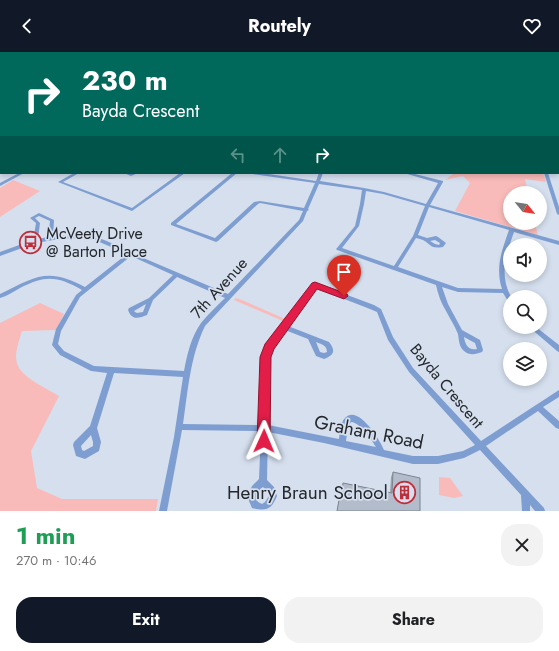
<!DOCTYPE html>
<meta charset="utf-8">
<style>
:root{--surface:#fff;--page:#f2f2f2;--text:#202124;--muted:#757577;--accent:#111827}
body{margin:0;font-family:Jost,sans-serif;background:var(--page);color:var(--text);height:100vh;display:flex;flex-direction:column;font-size:15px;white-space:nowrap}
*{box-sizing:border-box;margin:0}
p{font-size:13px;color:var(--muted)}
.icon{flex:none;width:22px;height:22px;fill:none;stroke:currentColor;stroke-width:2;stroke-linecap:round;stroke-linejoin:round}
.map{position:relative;height:459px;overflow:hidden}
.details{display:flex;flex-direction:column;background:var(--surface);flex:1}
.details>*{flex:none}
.hud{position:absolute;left:0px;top:0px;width:559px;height:122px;box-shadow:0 2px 6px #0003;background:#00695c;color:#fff;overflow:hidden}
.needle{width:26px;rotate:120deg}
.tools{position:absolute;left:503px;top:134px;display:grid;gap:8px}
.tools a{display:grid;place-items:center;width:44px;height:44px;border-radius:50%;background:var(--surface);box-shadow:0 2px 6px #0003;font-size:20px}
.pin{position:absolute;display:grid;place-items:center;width:34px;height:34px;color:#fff;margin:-41px -17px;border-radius:50% 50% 50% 0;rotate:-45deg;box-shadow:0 0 4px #0007}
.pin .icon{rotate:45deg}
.me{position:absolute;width:44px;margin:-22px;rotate:1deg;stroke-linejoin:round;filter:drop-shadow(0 0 3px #0008)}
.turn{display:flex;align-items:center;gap:14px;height:84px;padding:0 16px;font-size:18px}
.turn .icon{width:52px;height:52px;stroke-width:2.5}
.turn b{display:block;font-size:28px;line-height:34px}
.lanes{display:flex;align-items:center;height:38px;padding:0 16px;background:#0003;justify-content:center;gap:20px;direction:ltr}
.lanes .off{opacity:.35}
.round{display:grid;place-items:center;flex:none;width:42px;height:42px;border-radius:16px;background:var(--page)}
.summary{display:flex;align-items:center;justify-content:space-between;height:68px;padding:0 16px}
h1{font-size:24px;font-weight:700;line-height:30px;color:#1e9e55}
.primary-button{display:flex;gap:8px;margin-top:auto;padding:8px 16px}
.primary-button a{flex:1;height:46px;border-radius:16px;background:var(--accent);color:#fff;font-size:16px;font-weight:700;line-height:46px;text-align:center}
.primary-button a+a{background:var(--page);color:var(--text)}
header{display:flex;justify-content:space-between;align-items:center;height:52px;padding:0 16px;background:var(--accent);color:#fff;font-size:18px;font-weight:700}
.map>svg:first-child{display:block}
.green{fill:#f9bbb9}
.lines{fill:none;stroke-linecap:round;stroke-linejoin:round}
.minor{fill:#7e9ed1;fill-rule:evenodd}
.wall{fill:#9aa2af}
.building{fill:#b3bccb;stroke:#7d848e}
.route{fill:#e11d48;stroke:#92132f}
.labels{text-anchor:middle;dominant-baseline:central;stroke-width:3.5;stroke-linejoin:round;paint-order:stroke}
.poi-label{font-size:16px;fill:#24282d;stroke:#d5dfee;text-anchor:start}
.street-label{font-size:16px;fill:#24282d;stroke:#d5dfee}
.near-street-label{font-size:19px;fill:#24282d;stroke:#d5dfee}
.near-poi-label{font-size:19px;fill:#24282d;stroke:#d5dfee;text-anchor:end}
</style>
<header><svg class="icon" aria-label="back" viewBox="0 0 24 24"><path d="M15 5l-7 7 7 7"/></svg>Routely<svg class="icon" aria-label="heart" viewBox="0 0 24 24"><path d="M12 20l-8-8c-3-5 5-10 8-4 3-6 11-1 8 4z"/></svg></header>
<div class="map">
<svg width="559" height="459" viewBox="0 0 559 459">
<rect width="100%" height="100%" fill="#d5dfee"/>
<g class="green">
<path d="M451,121H543L546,130L525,127L528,141H510V171H535L538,183L455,159L470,131L463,124L445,128L453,122Z"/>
<path d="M13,128L40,139L0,165V136Z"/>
<path d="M236,246L242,248L285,267L283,269L234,248Z"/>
<path d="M40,251L64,262L56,278L22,279C19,289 13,304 18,314C24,327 48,337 59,344L31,399L37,436L62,447H158L156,459H0V271Z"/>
<path d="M439,425L450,426L463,444L454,446L439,443Z"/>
</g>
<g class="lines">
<g class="minor">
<path d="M56,0H59L58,1H55Z"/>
<path d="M159,0H162L161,1H158Z"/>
<path d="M249,0H251L250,1H248Z"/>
<path d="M266,0H272L274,1H268Z"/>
<path d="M366,0H369L368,1H365Z"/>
<path d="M398,0H400L399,1H397Z"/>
<path d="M430,0H432L431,1H429Z"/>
<path d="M468,0H474L476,1H470Z"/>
<rect x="539" y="0" width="2" height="1"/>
<path d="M550,0H559V2L558,1Z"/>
<rect x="558" y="18" width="1" height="2"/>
<rect x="558" y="29" width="1" height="2"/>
<rect x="0" y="35" width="1" height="2"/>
<rect x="558" y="38" width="1" height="4"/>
<rect x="0" y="50" width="1" height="3"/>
<rect x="558" y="51" width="1" height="4"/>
<rect x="0" y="68" width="1" height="3"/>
<rect x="558" y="71" width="1" height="2"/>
<rect x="0" y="74" width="1" height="2"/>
<rect x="558" y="87" width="1" height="3"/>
<rect x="0" y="104" width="1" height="2"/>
<path d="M19,121H24L0,134V131Z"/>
<path d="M74,121H79L63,130L132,156L180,121H185L132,159L58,130Z"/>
<path d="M124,121H138L131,124Z"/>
<path d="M232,121H237L176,172L215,186L254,150L260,149L304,156L315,131L253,122L251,121H262L316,129L319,121H323L320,129L364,136L384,140L426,152L438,131L404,121H411L443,129V130L430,153L559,189V193L514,180C506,203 499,222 511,245H510V250L508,249L503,241L458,240L442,235L448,252L462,278L480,288L483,298L482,300C476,302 470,304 464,299C459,295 459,288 458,282C455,274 450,267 446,259C441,251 438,242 436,233L337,198L336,197L337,196L355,174L360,152L362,138L319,132L308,157L309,158L307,159L303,169L205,274C190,305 188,338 183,372L261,373L263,305L266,295L313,232L315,231L374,253L381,257L393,285L413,316L481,389L559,338V345L543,355L559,369V377L556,376L538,359L486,394L544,456L545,459H535L530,453V459H522L521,443L480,398L464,406L438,412H413L324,391L268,380L267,428L274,435L277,444C271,458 267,459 252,456L249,449L248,443L252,434L259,427L261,379L182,378L167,459H159L174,385L183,325L114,321L97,376L101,390L99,399L85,407L76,404L73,393L74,390L90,374L107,321L91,319L60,303L52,293L56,277L76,243L82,238C57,224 46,223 20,236C13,240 7,244 0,246V242C36,224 48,215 85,235L127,202L95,188L71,186L59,187L36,191L0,204V200L22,192L33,189L36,171L30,166L39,161L54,168L53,185C67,183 84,182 98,186C109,189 119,195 130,200H134V202L228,242L299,168L303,159L260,151L258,152L218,189L216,190L171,173V171ZM366,139L383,142L425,154L413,184L394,214L342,196L359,174L364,152ZM429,155L509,178C502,198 495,216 502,237L458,236L398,215L416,186C419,187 421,187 423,188C432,193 430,197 443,195L446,191L438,185L436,184L427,186L418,183ZM39,164L50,169L48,185L38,187L40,171L35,166ZM435,188L440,191L439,193L435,192L430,189ZM131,204L173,223L149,246L129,256L128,258C132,269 139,266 147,263L153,248L177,225L225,246C217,254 208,262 201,271C191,285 187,303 184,319L94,314L64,299L58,292L61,279L80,245ZM316,236L370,257L377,260L388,288L409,320L475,393L463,399L438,404H413L384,398C380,388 358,352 345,366C340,371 340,380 339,387L268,373L269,305L272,296L285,278L308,287L316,304L324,307C334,303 336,299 329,290L288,274ZM146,252L143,260L137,261L135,260L134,259ZM464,285L475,291L477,297C468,299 465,292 464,285ZM316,290C321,292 327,293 327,300L324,301L320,300ZM351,370C361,371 371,387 376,395L346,389L348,375ZM91,383L93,390V394L84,399L82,398L81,394ZM263,435L268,440L269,444L265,450L262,452L258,450C254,444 258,439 263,435Z"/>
<path d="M544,121H548L559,155V163L557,162Z"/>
<path d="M529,275H536L559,293V300L557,299Z"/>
</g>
</g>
<path class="wall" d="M393,420L420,459H337L339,448H340L343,431L390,441L391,425Z"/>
<path class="building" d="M393,420L420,426V459H337L339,448H341L343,431L392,441Z"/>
<path class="route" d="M315,230L347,242L348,244L344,247L317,237L274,297L271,305L270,389L268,393L264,395L259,393L257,389L260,305L265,292L312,231Z"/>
<defs>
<symbol id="bus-ring" viewBox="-11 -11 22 22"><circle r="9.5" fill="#d5dfee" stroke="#bf2e3b" stroke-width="1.5"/><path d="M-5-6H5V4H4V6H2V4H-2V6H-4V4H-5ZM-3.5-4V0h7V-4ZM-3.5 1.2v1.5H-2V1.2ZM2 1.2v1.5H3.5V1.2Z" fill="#bf2e3b"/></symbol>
<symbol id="building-ring" viewBox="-11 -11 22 22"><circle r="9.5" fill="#d5dfee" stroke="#bf2e3b" stroke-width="1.5"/><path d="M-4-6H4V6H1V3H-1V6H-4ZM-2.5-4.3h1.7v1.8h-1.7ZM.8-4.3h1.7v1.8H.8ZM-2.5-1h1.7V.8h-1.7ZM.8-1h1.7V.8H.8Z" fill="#bf2e3b"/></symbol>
</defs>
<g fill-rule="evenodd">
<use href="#bus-ring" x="18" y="178" width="25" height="25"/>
<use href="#building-ring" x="392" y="428" width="25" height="25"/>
</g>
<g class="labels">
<g class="poi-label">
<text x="46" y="181">McVeety Drive<tspan x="46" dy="18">@ Barton Place</tspan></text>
</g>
<g class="street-label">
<text transform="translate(219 236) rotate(-48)">7th Avenue</text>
<text transform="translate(447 334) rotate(50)">Bayda Crescent</text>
</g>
<g class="near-street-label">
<text transform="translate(369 380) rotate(11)">Graham Road</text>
</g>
<g class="near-poi-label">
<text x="388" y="440">Henry Braun School</text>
</g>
</g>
</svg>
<div class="tools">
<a><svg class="needle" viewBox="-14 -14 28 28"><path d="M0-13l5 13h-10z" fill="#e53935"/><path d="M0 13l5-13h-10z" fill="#757577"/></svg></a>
<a><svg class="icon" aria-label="sound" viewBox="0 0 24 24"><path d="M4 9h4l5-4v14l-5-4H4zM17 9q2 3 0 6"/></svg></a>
<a><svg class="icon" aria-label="search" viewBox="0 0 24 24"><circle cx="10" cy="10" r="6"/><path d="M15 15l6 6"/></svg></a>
<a><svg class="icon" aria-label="layers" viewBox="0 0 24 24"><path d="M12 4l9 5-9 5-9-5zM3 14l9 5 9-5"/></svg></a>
</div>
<div class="pin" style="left:344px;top:244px;background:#d93025"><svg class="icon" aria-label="arrive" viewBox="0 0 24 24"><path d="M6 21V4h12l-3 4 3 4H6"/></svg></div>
<svg class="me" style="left:264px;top:389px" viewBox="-20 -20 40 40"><path d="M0-17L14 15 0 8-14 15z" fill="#e11d48" stroke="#fff" stroke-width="4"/></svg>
<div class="hud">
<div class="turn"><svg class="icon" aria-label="right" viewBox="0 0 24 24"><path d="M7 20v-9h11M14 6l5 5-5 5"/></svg><div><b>230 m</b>Bayda Crescent</div></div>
<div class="lanes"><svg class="icon off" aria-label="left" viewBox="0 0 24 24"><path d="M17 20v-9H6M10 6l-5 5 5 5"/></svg><svg class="icon off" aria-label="ahead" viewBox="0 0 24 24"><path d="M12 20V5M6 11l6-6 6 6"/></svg><svg class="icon" aria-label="right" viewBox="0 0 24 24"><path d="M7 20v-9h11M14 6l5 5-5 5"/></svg></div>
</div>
</div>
<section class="details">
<div class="summary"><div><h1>1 min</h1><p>270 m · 10:46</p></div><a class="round"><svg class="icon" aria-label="close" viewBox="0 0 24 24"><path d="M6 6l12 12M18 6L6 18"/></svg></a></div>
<div class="primary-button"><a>Exit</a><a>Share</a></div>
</section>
